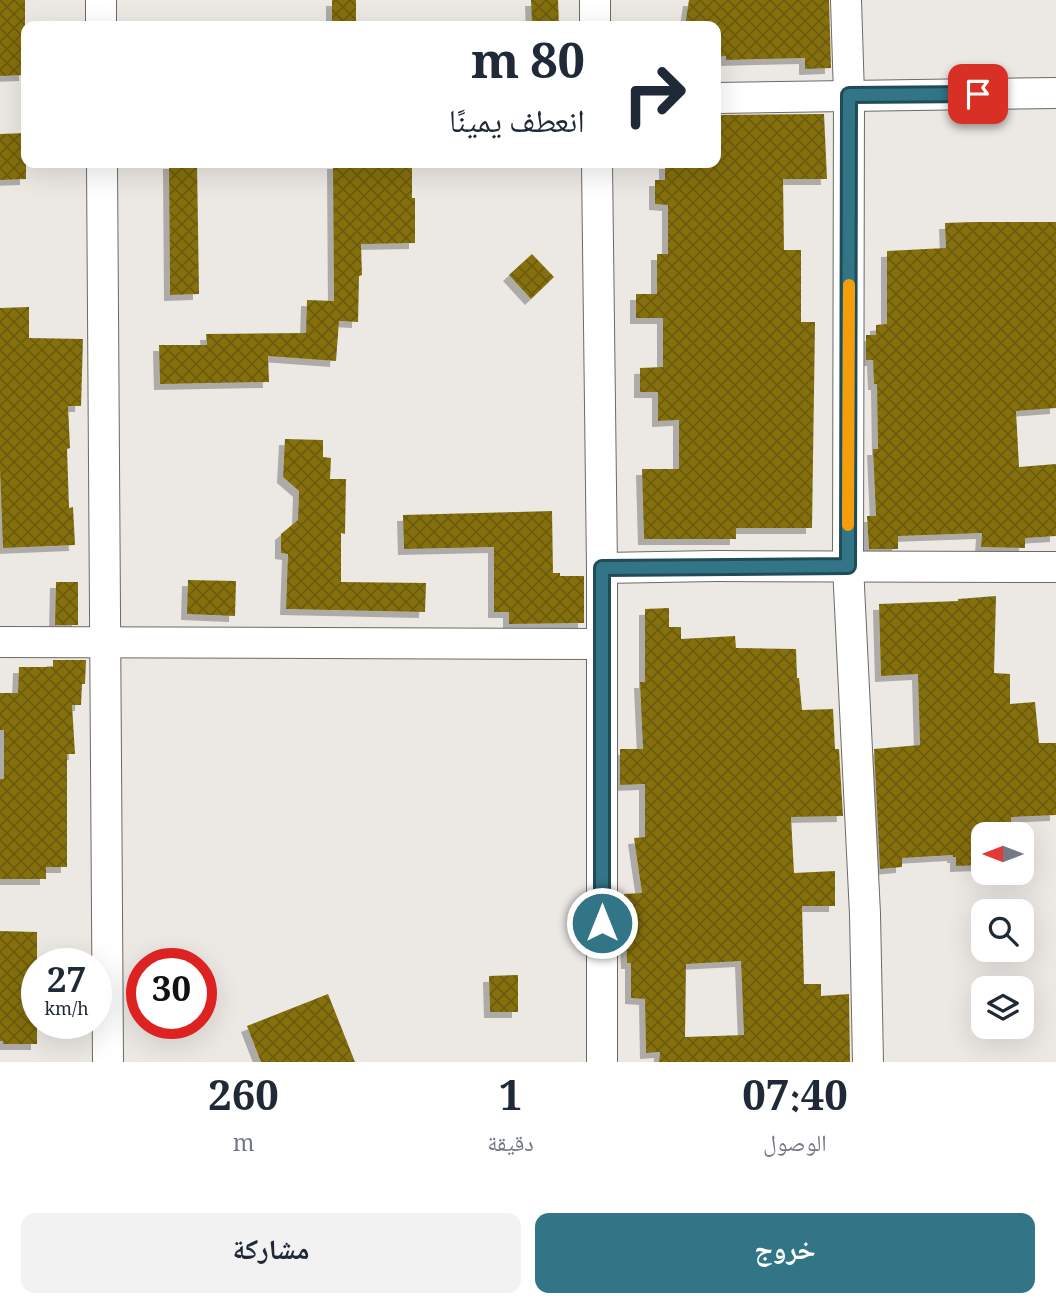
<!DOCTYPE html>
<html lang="ar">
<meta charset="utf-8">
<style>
:root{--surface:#fff;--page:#f2f2f3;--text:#1f2937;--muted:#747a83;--accent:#327586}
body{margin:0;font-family:Georgia,"Noto Naskh Arabic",serif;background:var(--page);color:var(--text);direction:rtl;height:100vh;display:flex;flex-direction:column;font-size:26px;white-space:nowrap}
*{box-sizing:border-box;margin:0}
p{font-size:23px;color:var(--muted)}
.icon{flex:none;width:38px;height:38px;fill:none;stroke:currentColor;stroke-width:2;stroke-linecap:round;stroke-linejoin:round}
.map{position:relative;height:1062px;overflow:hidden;direction:ltr}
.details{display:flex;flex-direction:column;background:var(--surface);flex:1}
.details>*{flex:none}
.hud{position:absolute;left:21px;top:21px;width:700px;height:147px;border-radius:14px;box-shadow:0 7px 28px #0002;direction:rtl;background:#fff;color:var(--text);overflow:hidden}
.needle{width:46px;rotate:270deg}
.buttons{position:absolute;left:971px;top:822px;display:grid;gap:14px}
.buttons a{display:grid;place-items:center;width:63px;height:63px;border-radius:14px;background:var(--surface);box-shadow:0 7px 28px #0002;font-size:35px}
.speed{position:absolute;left:21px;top:948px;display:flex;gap:14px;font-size:35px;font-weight:700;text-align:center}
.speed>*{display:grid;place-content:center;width:91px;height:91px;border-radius:50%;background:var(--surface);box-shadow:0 7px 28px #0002;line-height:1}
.speed small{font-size:18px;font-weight:400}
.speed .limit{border:10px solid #d22;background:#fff;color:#111}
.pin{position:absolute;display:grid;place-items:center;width:60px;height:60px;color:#fff;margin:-30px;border-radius:14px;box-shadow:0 4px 10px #0006}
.me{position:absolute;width:77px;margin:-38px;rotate:0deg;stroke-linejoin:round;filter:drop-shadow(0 0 5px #0008)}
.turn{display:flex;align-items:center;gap:24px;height:147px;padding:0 21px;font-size:32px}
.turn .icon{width:91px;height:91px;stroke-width:2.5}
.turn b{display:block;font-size:49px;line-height:60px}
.eta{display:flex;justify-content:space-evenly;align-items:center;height:119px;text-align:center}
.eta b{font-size:42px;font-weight:800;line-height:49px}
.cta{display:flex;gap:14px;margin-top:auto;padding:14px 21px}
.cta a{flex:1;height:80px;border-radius:14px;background:var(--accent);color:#fff;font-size:28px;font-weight:800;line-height:80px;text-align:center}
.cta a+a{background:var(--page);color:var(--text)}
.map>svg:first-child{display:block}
.building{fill:url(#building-cross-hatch);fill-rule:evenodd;filter:url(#shadow)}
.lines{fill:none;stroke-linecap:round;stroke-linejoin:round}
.minor-casing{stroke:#6d6a66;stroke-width:32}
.minor{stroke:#fff;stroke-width:30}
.route-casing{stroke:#204c57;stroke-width:18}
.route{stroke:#327586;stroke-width:12}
.slow{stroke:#f59e0b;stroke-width:12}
</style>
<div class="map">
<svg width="1056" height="1062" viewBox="0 0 1056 1062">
<defs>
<pattern id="building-cross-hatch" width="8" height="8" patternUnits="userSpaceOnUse" patternTransform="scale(1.75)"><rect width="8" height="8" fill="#857011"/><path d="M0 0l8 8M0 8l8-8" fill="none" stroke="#6d5c10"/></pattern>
<filter id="shadow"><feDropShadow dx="-6" dy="6" stdDeviation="0" flood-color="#0004"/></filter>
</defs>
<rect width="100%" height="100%" fill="#ece8e4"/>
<g class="building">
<path d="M0,0H25V75L0,76Z"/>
<rect x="332" y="0" width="24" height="26"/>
<path d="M531,0H558L559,26H532Z"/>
<path d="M689,0H829L831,68L805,69V58L726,60V56L716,57V26H685Z"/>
<path d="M824,114L827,179H783L784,250H801V322H815L812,528H736V539H644L642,469H679V420L658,421V392H640V368L663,367V318H636V294H657V254H668V205L655,204V180H665V163H716V115Z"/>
<path d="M26,133V179L0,180V134Z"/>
<path d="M169,163H197L199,294L170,295Z"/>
<path d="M333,163H412V198H415V243L361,244L362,275L359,276L358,322L339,321L336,361L268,356L269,382L160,384L159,345H207L206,334L306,333L307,300L334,301Z"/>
<path d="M974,222H1056V408L1016,411L1019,467L1056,464V536L1025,538V548L981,547L982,533L898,536V549H869L867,516H876L873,449H878L877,384H874L873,360H866V335H876V325L887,324V251L946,248L945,223Z"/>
<path d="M532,254L554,277L531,299L509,275Z"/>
<path d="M29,307V338L83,339L81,406H68L70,448L67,449L69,508L73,507L75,545L3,548L0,469V308Z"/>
<path d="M285,439L323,440V457L331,458L330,479H346L345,534L341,533V582L426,583L425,612L286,609L288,554L281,553V534L298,520L299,491L283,477Z"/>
<path d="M552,511L553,573H560V576H584V623L509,624V612H494V547L404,549L403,515Z"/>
<path d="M188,580L236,581L235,616L187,614Z"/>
<path d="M56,582H78V625H55Z"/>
<path d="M996,596L994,673L1010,674V704L1035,702L1039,743H1056V815L1011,817V835H984V865L956,866V857H953V855L902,858V867L880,869L874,749L920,745L918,674L881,676L879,604L958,601V599Z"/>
<path d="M669,608V627H681V639L735,636L736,648L796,649L797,678H799L802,710L833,709L835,749H839L843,816L791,817L794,873L835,871V906H802L804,984H821V996L849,994L850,1062H659L660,1052L646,1053L645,999L631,998V963H627L624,894L642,893L634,838L645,837V784L620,785V749H643L640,682H645V609ZM741,961L744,1035L685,1037L686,964Z"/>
<path d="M53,660H86L85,684H82L81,705H72L75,754H67V867H46V879H0V779H4V730H0V693H18L19,667H53Z"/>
<path d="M0,931L37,932V1044H3V1041H0Z"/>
<path d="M518,975V1012H490L489,976Z"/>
<path d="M328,994L355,1062H261L247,1026Z"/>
</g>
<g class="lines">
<defs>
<g id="minor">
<path d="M101,0V26"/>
<path d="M595,0V26"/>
<path d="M846,0L849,95L848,566L865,914L868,1062"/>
<path d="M716,98L1056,93"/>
<path d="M102,163L108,1062"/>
<path d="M597,163L602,568V1062"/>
<path d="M602,568L715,566L1056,567"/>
<path d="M0,642L602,644"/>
</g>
</defs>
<use href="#minor" class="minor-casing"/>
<use href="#minor" class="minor"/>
</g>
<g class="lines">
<defs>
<path id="route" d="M602,923V568L848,566L849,95L978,94"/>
</defs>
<use href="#route" class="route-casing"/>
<use href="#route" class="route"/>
<path class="slow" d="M848,525L849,285"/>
</g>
</svg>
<div class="buttons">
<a><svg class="needle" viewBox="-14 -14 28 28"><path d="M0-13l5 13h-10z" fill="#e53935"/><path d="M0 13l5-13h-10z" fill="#747a83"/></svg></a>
<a><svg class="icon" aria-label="search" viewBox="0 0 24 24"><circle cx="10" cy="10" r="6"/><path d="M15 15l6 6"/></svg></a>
<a><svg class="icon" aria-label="layers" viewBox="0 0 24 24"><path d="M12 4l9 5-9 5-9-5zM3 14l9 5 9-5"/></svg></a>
</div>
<div class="speed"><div>27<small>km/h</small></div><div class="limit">30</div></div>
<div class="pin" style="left:978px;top:94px;background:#d93025"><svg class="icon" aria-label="arrive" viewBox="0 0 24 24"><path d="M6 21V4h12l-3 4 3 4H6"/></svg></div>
<svg class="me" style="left:602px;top:923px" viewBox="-20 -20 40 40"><circle r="17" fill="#327586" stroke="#fff" stroke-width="3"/><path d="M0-11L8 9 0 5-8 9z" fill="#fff"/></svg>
<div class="hud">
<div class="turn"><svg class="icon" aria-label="right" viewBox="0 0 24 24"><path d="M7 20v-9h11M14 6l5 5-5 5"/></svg><div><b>80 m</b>انعطف يمينًا</div></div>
</div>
</div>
<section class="details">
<div class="eta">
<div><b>07:40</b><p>الوصول</p></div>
<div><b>1</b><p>دقيقة</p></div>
<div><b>260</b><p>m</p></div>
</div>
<div class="cta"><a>خروج</a><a>مشاركة</a></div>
</section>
